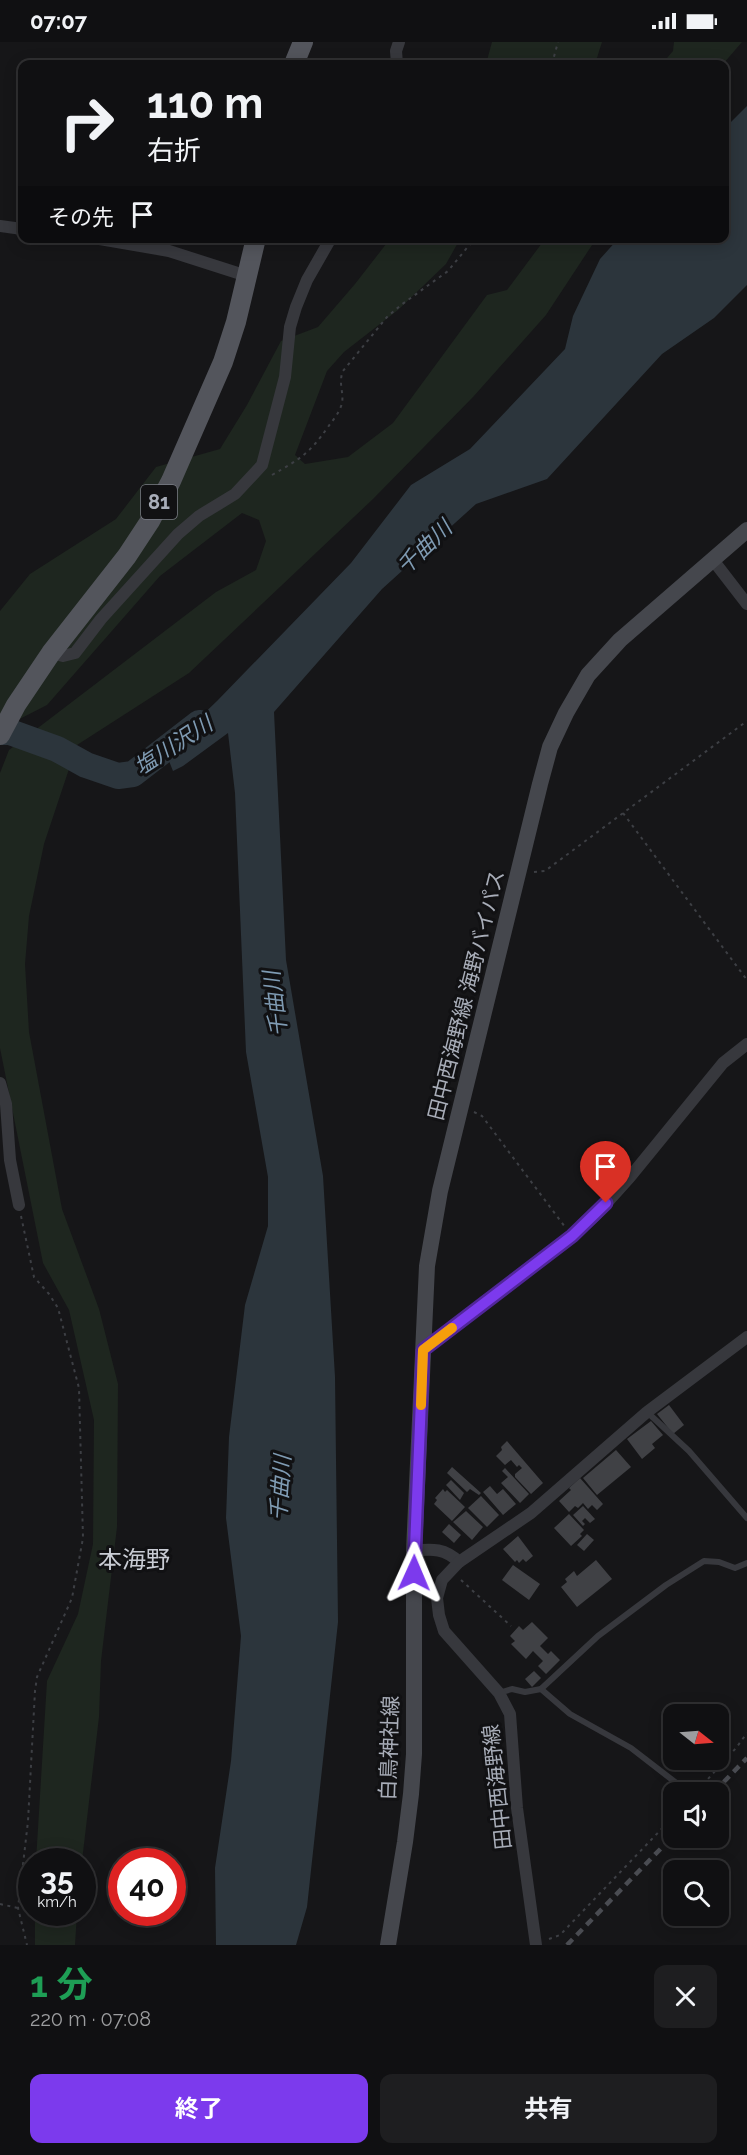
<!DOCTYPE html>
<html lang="ja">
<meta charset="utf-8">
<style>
:root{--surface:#101012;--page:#1e1e20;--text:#f1f3f6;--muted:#9c9d9f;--line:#303032;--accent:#7c3aed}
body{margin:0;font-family:Raleway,"Noto Sans JP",sans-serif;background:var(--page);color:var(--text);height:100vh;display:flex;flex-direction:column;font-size:22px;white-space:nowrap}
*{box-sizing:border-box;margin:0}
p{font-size:20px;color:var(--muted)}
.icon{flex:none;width:33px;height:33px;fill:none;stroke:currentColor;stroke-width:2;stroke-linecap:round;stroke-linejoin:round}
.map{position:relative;height:1903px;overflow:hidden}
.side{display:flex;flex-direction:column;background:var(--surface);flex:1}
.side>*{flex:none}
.guide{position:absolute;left:18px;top:18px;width:711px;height:183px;border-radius:12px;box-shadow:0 3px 15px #0003,0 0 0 2px var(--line);background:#101012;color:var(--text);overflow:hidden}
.needle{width:39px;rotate:107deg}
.fabs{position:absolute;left:663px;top:1662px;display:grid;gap:12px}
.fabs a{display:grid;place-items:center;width:66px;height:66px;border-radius:12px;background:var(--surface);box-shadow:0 3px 15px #0003,0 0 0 2px var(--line);font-size:30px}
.speed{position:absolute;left:18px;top:1806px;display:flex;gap:12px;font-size:30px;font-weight:700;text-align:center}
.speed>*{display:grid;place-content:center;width:78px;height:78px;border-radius:50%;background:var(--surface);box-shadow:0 3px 15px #0003,0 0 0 2px var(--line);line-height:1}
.speed small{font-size:15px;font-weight:400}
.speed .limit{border:9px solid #d22;background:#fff;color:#111}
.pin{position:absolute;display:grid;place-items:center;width:51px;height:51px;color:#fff;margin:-62px -26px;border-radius:50% 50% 50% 0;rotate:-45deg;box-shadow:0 0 6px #0007}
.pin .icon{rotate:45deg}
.me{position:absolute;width:66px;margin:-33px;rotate:1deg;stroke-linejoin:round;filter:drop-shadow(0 0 4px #0008)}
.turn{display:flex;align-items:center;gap:21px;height:126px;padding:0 30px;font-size:27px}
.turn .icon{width:78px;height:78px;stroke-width:2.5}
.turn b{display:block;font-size:42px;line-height:51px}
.then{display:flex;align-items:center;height:57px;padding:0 30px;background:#0003;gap:12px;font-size:22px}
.round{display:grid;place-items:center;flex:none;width:63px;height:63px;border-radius:12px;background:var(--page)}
.summary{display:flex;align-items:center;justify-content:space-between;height:102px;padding:0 30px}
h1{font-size:36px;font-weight:700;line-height:45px;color:#1e9e55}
.primary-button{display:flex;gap:12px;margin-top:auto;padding:12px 30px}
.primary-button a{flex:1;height:69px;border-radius:12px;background:var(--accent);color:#fff;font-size:24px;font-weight:700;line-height:69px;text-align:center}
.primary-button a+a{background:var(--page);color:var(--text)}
.status{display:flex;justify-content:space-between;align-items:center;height:42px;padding:0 30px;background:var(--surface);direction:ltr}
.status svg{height:16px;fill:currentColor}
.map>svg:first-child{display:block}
.green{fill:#1e261f}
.water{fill:#2c353c}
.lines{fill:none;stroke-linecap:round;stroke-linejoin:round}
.river{stroke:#2c353c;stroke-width:26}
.building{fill:#404145}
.path{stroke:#3d3f44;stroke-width:2;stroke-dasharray:3 4.5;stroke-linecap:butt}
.lane{stroke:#37383d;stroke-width:6}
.street{stroke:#37383d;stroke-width:12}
.secondary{stroke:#45474d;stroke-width:16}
.primary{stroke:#53555c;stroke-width:20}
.rail{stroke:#4a4c52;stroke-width:4.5;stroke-dasharray:8 6;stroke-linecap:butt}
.route-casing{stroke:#51269a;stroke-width:15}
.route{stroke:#7c3aed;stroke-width:10}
.slow{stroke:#f59e0b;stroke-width:10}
.labels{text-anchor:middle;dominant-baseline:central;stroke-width:6;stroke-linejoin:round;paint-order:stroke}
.shield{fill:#111113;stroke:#7b7e86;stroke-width:1.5}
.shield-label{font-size:20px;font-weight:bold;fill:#a8adb8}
.street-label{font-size:21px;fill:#a8adb8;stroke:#111113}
.water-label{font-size:22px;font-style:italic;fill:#7f9bb3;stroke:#111113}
.quarter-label{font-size:24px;fill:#c9ccd4;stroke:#111113}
</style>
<div class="status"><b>07:07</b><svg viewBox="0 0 49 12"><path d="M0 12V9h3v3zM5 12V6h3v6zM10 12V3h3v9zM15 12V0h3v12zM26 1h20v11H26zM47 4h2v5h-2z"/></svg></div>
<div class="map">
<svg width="747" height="1903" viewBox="0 0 747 1903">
<rect width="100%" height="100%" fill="#161618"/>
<g class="green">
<path d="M492,0H602L595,22H486Z"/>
<path d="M674,0H742L723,22H662L673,9Z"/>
<path d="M390,197H460L446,222L398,268L344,310L327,329L295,413L305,422L348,415L393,381L487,253L507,248L545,197H596L546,273L473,355L373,457L189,631L77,703L44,802L29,874L25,922L29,990L62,1167L99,1267L118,1342L117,1485L101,1619L99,1675L82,1819H36L47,1639L78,1572L93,1502L94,1378L69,1268L43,1221L0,1006V731L9,708L216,550L256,528L266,499L259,478L242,471L160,534L47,663L0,687V569L30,532L116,477L156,425L220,407L247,363L281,299L318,285L355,242Z"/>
<path d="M35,1871H77L75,1903H35Z"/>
</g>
<path class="water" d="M747,64V243L714,276L662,312L547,437L476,462L382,547L274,670L286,918L323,1134L335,1335L338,1580L307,1865L296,1903H216L215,1826L231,1719L241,1594L226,1476L229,1395L245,1263L268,1184V1135L246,1010L235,751L228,691L183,724L173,729L165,709L217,659L351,521L411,443L470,407L565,307L573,274L600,217L618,197L724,196L725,86Z"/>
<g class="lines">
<path class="river" d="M0,690H10L57,707L86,723L118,734L133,732L199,681"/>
</g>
<g class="building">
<path d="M669,1363L684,1383L673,1392L657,1372Z"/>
<path d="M651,1379L663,1393L652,1402L655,1406L642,1417L627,1397Z"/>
<path d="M507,1399L543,1441L531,1452L515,1435V1432L522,1426L519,1423L517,1425L511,1418L505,1423L496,1414L502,1408L501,1405Z"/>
<path d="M616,1408L631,1425L597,1453L583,1436Z"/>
<path d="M452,1425L481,1451L479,1453L470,1447L467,1450L447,1431Z"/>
<path d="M505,1426L529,1452L520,1461L501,1441L508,1435L502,1429Z"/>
<path d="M580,1436L603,1462L597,1468L592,1463L588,1467L583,1461L578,1466L575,1464L569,1470L559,1459L571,1448L569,1446Z"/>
<path d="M451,1438L464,1451L460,1458L446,1443Z"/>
<path d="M490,1444L497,1452L503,1447L516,1462L503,1473L483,1450Z"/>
<path d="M443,1447L445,1450L447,1448L465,1465L452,1479L434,1462L437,1458L435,1456Z"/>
<path d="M481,1454L499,1473L487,1485L468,1466Z"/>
<path d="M583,1464L595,1477L590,1481L585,1476L582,1479L585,1482L583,1484L573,1473Z"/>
<path d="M466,1469L483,1485L472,1498L453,1480Z"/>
<path d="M569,1472L584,1488L580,1492L582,1494L571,1504L554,1486Z"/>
<path d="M449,1482L461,1493L454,1501L442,1490Z"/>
<path d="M587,1492L594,1498L584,1509L577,1503Z"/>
<path d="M518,1494L533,1514L526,1520L523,1517L519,1521L517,1518L515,1520L503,1507Z"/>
<path d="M596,1518L612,1537L577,1565L561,1545L567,1540L565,1537L574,1529L577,1534Z"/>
<path d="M513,1523L540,1542L529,1558L502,1538Z"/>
<path d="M532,1580L548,1596L540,1604L548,1612L551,1609L560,1618L546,1632L538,1624L543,1619L533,1609L526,1617L511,1602L515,1599L510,1594L519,1584L523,1588Z"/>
<path d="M534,1629L541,1636L532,1645L525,1637Z"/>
</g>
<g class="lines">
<g class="path">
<path d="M552,22L558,0"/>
<path d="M272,433C300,417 309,412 328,385C333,378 340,370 342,361C344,350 338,341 343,329L387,275L401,263L448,229L475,196"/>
<path d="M623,771L747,938"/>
<path d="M534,830L545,829L747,679"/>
<path d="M474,1070L482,1074L565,1185"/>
<path d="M21,1174L34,1235L49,1252L58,1266L79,1346L83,1496L72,1556L37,1635L35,1649L28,1779L18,1866L27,1903"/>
<path d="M461,1538L511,1584"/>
<path d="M698,1748L736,1706L747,1691"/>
<path d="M0,1862L18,1866"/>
<path d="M549,1897L560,1893L674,1774"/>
</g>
<g class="lane">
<path d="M647,1370L689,1409L747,1476"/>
<path d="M541,1647L570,1672L631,1706L688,1750"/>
<path d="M499,1651L512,1647L525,1650L541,1647L598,1594L666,1543L704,1519L719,1520L735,1526L747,1521"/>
</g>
<g class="street">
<path d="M397,22L396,9L399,0"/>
<path d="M0,184L22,187"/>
<path d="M94,196L169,209L247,234"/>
<path d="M713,518L747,562"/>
<path d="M51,611L63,614L75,611L101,577L178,492L199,474L235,452L262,423L285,335L290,285L296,265L307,238L331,196"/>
<path d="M0,1041L6,1062L10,1118L19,1163"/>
<path d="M423,1308L572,1194L595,1174L630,1135L723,1021L747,1002"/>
<path d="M414,1509C432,1506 446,1507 459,1520"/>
<path d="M536,1903L517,1766L510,1672L499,1651L444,1589L439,1573L437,1556L442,1538L459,1520L531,1471L647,1370L747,1295"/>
</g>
<path class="secondary" d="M388,1903L405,1800L411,1752L414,1712V1509L427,1224L440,1149L540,742L550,705L566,671L588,633L620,598L747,488"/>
<g class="primary">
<path d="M294,22L303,0"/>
<path d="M0,693L16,663L51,611L127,514L150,479L171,439L223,320L236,280L256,196"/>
</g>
<g class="rail">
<path d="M714,1750L747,1716"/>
<path d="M567,1903L674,1793"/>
</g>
</g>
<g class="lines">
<defs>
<path id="route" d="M414,1531L423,1308L572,1194L606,1161"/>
</defs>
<use href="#route" class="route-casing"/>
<use href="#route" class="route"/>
<path class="slow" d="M421,1363L423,1308L452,1286"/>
</g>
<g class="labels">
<rect class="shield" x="141" y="443" width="36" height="34" rx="4.5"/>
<g class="shield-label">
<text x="159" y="460">81</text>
</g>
<g class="street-label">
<text transform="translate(466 953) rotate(-76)">田中西海野線 海野バイパス</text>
<text transform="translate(389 1706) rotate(-88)">白鳥神社線</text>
<text transform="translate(497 1745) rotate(-96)">田中西海野線</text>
</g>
<g class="water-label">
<text transform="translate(424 505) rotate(-44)">千曲川</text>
<text transform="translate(173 703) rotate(-33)">塩川沢川</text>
<text transform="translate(275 962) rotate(-97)">千曲川</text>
<text transform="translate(280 1446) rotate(-86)">千曲川</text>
</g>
<g class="quarter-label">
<text x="134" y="1517">本海野</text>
</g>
</g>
</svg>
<div class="fabs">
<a><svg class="needle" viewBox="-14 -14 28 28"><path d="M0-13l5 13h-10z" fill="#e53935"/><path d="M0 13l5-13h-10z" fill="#9c9d9f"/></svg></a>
<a><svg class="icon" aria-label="sound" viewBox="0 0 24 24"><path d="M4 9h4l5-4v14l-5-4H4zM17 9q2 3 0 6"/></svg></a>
<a><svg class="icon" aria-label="search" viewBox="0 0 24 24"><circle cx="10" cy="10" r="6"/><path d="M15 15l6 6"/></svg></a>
</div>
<div class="speed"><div>35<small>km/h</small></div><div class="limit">40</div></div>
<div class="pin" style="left:606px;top:1161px;background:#d93025"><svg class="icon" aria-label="arrive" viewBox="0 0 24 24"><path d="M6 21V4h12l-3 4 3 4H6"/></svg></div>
<svg class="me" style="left:414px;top:1531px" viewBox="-20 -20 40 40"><path d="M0-17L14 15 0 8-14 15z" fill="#7c3aed" stroke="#fff" stroke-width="4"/></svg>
<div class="guide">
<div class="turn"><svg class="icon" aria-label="right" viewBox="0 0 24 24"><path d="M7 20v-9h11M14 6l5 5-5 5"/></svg><div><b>110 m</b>右折</div></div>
<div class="then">その先<svg class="icon" aria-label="arrive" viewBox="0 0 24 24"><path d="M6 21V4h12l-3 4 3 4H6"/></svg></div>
</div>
</div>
<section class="side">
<div class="summary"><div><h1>1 分</h1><p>220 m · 07:08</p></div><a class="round"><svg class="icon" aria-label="close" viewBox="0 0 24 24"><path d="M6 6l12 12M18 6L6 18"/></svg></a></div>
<div class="primary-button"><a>終了</a><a>共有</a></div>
</section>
